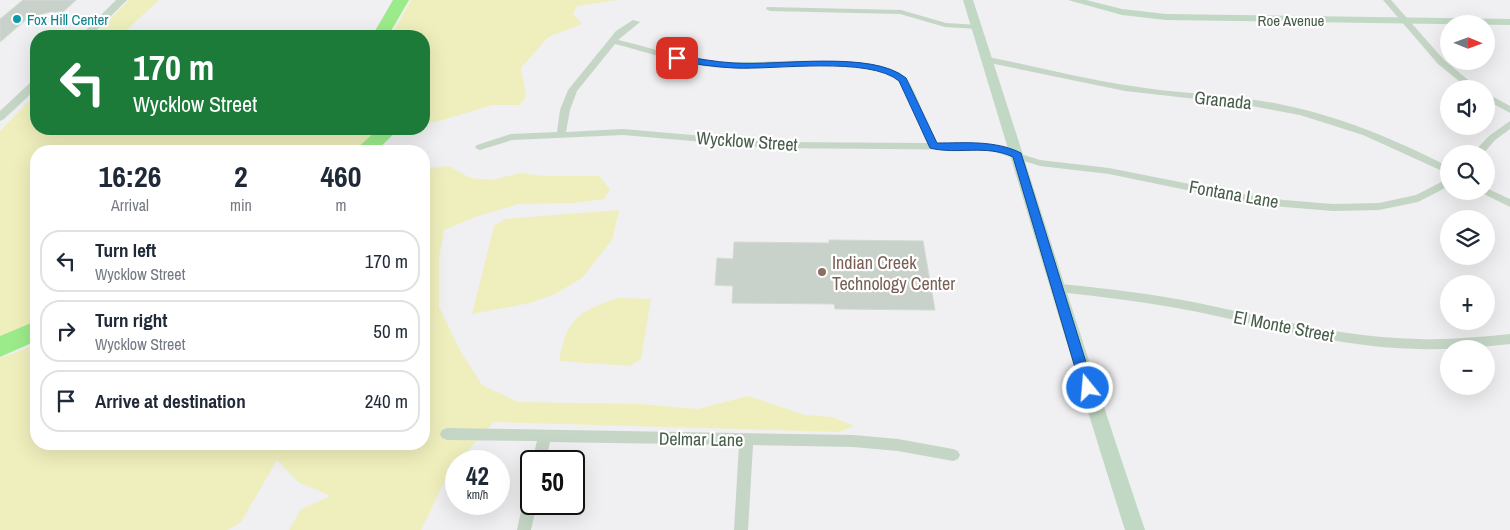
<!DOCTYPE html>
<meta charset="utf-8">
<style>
:root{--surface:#fff;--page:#f2f2f3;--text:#1f2937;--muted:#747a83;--line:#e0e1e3}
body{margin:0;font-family:"Archivo Narrow",sans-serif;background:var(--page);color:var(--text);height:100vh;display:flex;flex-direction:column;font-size:19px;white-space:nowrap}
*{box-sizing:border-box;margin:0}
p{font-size:16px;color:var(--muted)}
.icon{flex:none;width:28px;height:28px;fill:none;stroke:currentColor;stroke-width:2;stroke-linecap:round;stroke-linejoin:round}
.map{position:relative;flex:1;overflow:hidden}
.panel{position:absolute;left:30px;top:145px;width:400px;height:305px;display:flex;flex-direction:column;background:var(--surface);border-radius:20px;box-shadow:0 5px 20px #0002}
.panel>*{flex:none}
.hud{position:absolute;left:30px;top:30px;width:400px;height:105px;border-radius:20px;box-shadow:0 5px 20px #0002;background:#1d7b3a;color:#fff;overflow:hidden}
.needle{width:32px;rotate:91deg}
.fabs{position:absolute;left:1440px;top:15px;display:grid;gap:10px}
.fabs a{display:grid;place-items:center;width:55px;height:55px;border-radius:50%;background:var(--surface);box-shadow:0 5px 20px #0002;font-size:25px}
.speed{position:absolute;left:445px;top:450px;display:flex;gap:10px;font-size:25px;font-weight:700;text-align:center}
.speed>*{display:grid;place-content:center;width:65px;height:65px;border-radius:50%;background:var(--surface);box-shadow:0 5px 20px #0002;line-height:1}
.speed small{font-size:12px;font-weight:400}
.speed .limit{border:2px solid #111;border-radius:8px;background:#fff;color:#111}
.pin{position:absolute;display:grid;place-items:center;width:42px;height:42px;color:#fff;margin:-21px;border-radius:10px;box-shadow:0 2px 8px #0006}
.me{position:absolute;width:55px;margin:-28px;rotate:343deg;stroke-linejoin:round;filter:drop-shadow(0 0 4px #0008)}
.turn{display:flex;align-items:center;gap:18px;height:105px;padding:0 20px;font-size:22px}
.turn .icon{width:65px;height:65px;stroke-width:2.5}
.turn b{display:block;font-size:35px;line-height:42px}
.eta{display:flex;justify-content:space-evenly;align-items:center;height:85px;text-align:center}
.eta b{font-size:30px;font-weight:700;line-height:35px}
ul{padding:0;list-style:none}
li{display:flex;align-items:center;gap:15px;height:62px;margin:0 10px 8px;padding:0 10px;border:2px solid var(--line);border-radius:20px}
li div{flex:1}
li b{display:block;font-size:19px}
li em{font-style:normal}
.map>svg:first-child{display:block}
.green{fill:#efefbd}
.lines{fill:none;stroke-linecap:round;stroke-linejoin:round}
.river{fill:#9ceb8a;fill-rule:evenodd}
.building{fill:#c9d1cb;stroke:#d3dad5}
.minor{fill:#c5d6c6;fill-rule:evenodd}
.tertiary{fill:#c5d6c6;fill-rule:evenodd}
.secondary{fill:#c1d8c4;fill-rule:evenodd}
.route{fill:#1a73e8;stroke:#114b97}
.culture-dot{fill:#0f9aa8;stroke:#fff;stroke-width:2}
.education-dot{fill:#8d6e63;stroke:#fff;stroke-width:2}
.labels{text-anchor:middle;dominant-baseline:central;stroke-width:4.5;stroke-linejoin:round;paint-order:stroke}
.far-culture-label{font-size:15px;fill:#0d838f;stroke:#fff;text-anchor:start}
.far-street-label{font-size:15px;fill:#475c49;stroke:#fff}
.street-label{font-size:18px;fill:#475c49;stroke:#fff}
.education-label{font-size:18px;fill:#785e54;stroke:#fff;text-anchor:start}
</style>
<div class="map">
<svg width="1510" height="530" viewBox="0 0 1510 530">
<rect width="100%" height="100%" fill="#f0eff1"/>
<g class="green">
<path d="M129,0H159L120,36H93Z"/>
<path d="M411,0H618L577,6L573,14L582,24L548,37L521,68L526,96L520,105H492L436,122L424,123V36H391Z"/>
<path d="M36,94V129L389,130L364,151H36V330L0,347V131Z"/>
<path d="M449,166L470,178L492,180L520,173L543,176H599L610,189L604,199L573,203L518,204L475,217L444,230L439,258V307L461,352L482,385L518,402L640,404L698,409L748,396L805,415L832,417L854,426L839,432L494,422L450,470L421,530H289L301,509L331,496L298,482L277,460L241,522L228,530H0V358L36,345V444H424V169Z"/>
<path d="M619,210L612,240L582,278L555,294L530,303L472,314L494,226L505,219Z"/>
<path d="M618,298L651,299L641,359L629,366L559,361C567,317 578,312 618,298Z"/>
</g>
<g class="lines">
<g class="river">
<path d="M393,0H409L388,36H372Z"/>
<path d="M378,129H399L376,151H354Z"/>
<path d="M36,321V341L0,357V336Z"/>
</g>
</g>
<g class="building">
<path d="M23,0H76L63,12H50L28,18L0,42V19Z"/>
<path d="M829,240L923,241L935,310L835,309L834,304L732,303L733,286L715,285L717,258L733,259L734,242L829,243Z"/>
</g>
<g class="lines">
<g class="minor">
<path d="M1383,0H1391L1444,60L1479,89H1469L1438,64Z"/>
<path d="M767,7L901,10L946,23L978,25L982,27L978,29L945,27L900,14L770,11L766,9Z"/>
<path d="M633,20L640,22L618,40C649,47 679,58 711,61C754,66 875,50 906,78C912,83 932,133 937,143L988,144L1040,160L1109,168L1235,193L1284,200L1333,204L1379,203L1416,195L1449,178V186L1418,202L1379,210L1333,211L1284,207L1235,200L1109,174L1040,166L988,150L774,148L623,135L512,140L480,150L477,149L475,147L477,145L511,134L557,132L560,110L568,90L616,31ZM615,44C646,52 678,63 711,67C751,71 871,56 899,81C904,86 922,133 927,143L774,142L623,129L566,132L570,110L577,91Z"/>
<path d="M988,57C1034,66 1079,78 1125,85C1176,94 1228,94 1279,104C1339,116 1395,139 1449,167V174L1363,135L1300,115L1241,104L1125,91L985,62L984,60Z"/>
<path d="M1486,93L1510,106V113L1486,100Z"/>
<path d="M1510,121V129L1495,140L1483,154H1472L1489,136Z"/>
<path d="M1486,188L1510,199V207L1482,193L1481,191H1486Z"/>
<path d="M1059,284C1106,288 1152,294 1198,303C1271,318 1344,338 1419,339C1450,340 1480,337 1510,334V344C1480,347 1450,350 1419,349C1344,348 1271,327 1198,312C1152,303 1106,297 1059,292L1055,291L1053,288L1055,285Z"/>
<path d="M447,428L853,435L898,439L953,449L958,451L960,455L958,459L953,461L898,451L853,447L753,445L748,530H734L739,445L550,442L546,461H532L537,441L447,440L442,438L440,434L442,430Z"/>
<path d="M531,491V504H537L531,530H517L524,497L526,492Z"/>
</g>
<g class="tertiary">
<path d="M116,0H127L91,36H80Z"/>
<path d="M36,80V89L4,119L0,121V111L32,81Z"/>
</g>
<g class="secondary">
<path d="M963,0H973C1031,177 1085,354 1145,530H1125C1069,354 1017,177 963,0Z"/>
<path d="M1068,0H1086L1122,9L1166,14L1510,19V25L1166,20L1122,15Z"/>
</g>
</g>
<path class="route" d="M677,55C695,58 715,62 734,63C779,66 872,50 906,78L937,143C965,143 995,140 1021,153L1094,388L1092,392L1088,393L1081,388L1013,157C986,144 957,155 930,148L899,81C869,56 775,70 734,68C715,67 693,64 674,60L672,58Z"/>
<circle class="culture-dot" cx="17" cy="19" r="5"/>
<circle class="education-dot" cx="822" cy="272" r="5"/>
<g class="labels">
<g class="far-culture-label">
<text x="27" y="19">Fox Hill Center</text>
</g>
<g class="far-street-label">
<text x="1291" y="20">Roe Avenue</text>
</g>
<g class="street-label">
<text transform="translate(1223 100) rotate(6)">Granada</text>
<text transform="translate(747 141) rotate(4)">Wycklow Street</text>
<text transform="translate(1234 194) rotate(10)">Fontana Lane</text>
<text transform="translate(1284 326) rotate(11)">El Monte Street</text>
<text transform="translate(701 439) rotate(1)">Delmar Lane</text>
</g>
<g class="education-label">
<text x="832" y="262">Indian Creek<tspan x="832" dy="21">Technology Center</tspan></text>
</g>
</g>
</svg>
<div class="fabs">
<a><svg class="needle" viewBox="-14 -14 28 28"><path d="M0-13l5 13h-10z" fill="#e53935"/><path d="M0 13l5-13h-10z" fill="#747a83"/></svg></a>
<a><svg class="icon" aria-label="sound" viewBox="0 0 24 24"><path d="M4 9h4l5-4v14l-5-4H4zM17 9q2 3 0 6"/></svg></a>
<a><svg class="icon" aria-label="search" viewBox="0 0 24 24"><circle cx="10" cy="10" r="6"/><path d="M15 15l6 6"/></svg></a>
<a><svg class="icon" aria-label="layers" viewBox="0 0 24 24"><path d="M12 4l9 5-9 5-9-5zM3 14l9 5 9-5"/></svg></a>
<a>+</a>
<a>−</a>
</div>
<div class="speed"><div>42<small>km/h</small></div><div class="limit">50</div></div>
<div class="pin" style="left:677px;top:58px;background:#d93025"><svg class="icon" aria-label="arrive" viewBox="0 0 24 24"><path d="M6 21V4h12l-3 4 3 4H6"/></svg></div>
<svg class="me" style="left:1088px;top:388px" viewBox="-20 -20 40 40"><circle r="17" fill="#1a73e8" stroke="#fff" stroke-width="3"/><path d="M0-11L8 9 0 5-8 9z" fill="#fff"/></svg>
<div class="hud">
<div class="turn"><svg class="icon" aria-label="left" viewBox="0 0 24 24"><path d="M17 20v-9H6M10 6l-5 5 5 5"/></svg><div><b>170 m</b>Wycklow Street</div></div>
</div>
<section class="panel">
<div class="eta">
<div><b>16:26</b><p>Arrival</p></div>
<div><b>2</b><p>min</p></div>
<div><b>460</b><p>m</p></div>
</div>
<ul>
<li><svg class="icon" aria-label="left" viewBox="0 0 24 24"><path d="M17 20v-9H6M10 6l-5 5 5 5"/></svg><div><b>Turn left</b><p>Wycklow Street</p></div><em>170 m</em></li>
<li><svg class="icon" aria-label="right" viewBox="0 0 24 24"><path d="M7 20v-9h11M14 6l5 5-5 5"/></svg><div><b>Turn right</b><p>Wycklow Street</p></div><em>50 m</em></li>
<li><svg class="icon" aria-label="arrive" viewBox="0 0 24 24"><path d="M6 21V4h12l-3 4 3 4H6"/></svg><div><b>Arrive at destination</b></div><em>240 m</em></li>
</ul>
</section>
</div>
